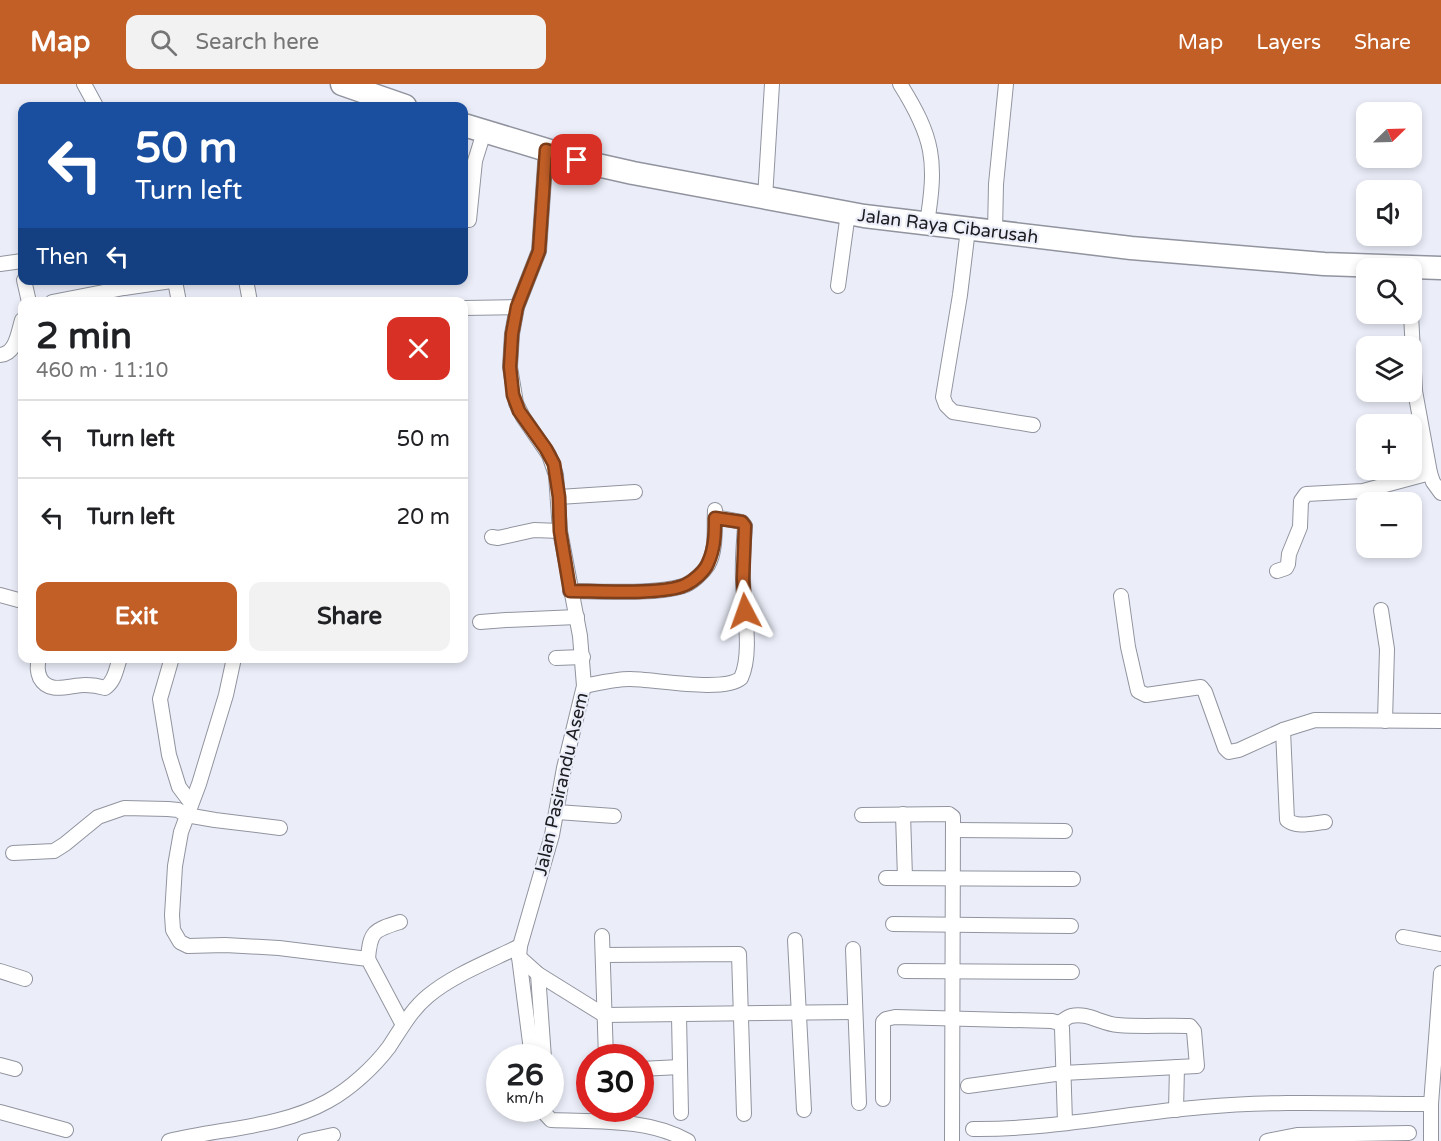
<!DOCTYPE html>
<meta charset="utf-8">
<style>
:root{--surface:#fff;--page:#f2f2f2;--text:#202124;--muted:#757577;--line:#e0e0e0;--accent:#c25f27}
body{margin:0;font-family:"Varela Round",sans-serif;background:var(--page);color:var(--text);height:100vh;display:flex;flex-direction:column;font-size:22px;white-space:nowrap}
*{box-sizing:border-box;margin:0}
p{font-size:20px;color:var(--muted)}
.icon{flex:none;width:33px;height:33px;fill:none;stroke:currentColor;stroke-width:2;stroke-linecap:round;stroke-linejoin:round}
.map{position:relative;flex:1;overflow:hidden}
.sheet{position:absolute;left:18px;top:213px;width:450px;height:366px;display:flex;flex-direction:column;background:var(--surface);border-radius:12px;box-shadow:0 3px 9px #0003}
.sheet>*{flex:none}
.hud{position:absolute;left:18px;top:18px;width:450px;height:183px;border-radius:12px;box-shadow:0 3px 9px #0003;background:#1a4fa0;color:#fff;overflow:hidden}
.needle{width:39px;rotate:67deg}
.buttons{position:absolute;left:1356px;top:18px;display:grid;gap:12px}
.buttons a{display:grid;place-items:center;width:66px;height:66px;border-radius:12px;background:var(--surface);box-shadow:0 3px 9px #0003;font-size:30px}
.speed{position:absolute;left:486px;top:960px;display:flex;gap:12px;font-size:30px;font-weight:700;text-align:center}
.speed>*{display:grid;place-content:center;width:78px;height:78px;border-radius:50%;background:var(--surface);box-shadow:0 3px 9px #0003;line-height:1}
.speed small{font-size:15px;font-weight:400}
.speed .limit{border:9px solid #d22;background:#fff;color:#111}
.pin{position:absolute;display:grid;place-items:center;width:51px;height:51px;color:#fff;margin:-26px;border-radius:12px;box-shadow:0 3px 9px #0006}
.me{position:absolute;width:66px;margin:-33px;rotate:356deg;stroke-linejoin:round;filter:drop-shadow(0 0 4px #0008)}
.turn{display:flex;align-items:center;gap:21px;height:126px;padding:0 18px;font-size:27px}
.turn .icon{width:78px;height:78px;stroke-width:2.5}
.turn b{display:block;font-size:42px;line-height:51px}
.then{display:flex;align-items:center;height:57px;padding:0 18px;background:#0003;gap:12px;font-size:22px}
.round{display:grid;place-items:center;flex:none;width:63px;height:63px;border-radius:12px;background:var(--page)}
.summary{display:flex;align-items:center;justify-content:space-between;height:102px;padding:0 18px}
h1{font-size:36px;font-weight:700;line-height:45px}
.primary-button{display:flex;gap:12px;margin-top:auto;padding:12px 18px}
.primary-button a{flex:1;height:69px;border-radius:12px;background:var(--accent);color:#fff;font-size:24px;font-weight:700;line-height:69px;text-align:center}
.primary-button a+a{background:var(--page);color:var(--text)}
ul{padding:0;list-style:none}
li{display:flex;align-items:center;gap:18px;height:78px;padding:0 18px;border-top:2px solid var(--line)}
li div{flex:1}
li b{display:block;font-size:22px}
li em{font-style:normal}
header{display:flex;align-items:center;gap:36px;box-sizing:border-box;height:84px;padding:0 30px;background:var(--accent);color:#fff}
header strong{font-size:28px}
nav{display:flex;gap:33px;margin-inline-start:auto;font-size:21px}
.search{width:420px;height:54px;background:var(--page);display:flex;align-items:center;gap:15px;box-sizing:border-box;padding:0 21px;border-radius:12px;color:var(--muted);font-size:22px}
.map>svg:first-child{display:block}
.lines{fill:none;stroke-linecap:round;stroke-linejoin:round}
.street-casing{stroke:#91949e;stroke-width:16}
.primary-casing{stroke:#91949e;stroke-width:25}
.street{stroke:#fff;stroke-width:14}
.primary{stroke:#fff;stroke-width:22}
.route-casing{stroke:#7e3e19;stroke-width:15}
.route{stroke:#c25f27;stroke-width:10}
.labels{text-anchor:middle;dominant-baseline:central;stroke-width:4.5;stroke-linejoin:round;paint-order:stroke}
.street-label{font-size:18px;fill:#1b1c1f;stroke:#ebeef9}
</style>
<header>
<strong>Map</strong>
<div class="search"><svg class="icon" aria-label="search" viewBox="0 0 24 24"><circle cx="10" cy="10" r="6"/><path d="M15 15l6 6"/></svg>Search here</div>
<nav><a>Map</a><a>Layers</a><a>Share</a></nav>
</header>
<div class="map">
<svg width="1441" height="1057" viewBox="0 0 1441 1057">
<rect width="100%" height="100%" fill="#ebeef9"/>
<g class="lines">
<defs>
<g id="street">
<path d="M84,0L96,22"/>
<path d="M900,0C934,54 937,77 927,139"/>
<path d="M765,114L772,0"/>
<path d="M469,136L475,77L484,48"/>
<path d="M968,145L960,211L943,313L946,321L953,328L1033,341"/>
<path d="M995,148L996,100L1006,0"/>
<path d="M0,180L22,177"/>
<path d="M24,196L29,218"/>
<path d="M122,196L124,204L178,196"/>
<path d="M246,196L250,218"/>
<path d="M175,197L179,218"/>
<path d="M838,202L848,129"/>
<path d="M52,218L124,204"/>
<path d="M464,224L517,223"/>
<path d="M1411,230L1415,307L1430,389L1433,398L1441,409"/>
<path d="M0,271C16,270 18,249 22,236"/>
<path d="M559,413L635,408"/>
<path d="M492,453L498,454L534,446L560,447"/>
<path d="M1277,487L1286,484L1288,480L1289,470L1300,443L1301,417L1306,410L1363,407L1430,389"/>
<path d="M570,507C603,507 652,511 683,502C692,499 703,489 708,481C717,465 714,443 715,426"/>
<path d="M0,511L22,517"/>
<path d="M1121,512L1128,563L1138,607L1146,611L1201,603L1205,608L1225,664L1229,668L1239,666L1283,646L1315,636L1441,637"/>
<path d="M1381,526L1387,565L1385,637"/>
<path d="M480,538L506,536L577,533"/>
<path d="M39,574C37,581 37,587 40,594C49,611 70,601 85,601C92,601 99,602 105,604C115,597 116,585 120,574"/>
<path d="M234,574L226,611L199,700L181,748L175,782L172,831L173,846L180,858L188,862L225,861L279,864L368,875L403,941"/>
<path d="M556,574L583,573"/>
<path d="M171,577L160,615L169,671L179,703L191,719"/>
<path d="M584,602C599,599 615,595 630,595C654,595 724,609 741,594C753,569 743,522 743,495C742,477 744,459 745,442L742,438L715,433"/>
<path d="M1283,646L1287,736C1297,744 1313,739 1325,738"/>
<path d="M557,728L614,732"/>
<path d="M903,730L905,794"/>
<path d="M862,731L949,730L953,733L952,1057"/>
<path d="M954,746L1065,747"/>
<path d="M13,769L54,767L65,760L98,733L124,724L168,725L178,726L186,731L215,736L280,744"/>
<path d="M886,794L1073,795"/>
<path d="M893,840L1071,842"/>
<path d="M602,852L606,974"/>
<path d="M1403,853L1441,860"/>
<path d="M795,856L804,1026"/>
<path d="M853,865L859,1019"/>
<path d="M603,871L739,870L744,1030"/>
<path d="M519,873L538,890L604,931L854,928"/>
<path d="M368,875C370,847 374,846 400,838"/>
<path d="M0,887L25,895"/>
<path d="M905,887L1072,888"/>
<path d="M538,890L544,974"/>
<path d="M679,932L681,1029"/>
<path d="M532,974L519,873L520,862L552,751L564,684L584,602L580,552L560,447L556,391L549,371L523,333L516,319L510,283L512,250L517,223L539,167L546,66"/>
<path d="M0,981L15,985"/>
<path d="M640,985L680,983"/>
<path d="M968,1002L1063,989L1197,982L1194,947L1190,942C1166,941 1141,943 1118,941C1101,940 1088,928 1071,932C1067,933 1063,937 1059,939"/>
<path d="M883,1015V938L886,935L895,933L1052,937L1059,939L1062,944L1065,1038"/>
<path d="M540,1024L551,1036C596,1038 648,1034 688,1057"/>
<path d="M1176,1026L1177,983"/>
<path d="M0,1028L66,1046"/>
<path d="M973,1045C1050,1046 1127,1029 1203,1023C1279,1016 1355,1020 1431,1020"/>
<path d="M169,1057C221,1044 280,1044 328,1017C350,1005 374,983 389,963C401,945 411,926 428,912C453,891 490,877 520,862"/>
<path d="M305,1057L333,1051"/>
<path d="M1267,1057L1297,1051L1409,1049"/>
<path d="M1431,1057V1020L1441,889"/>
</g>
<g id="primary">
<path d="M342,0L405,22"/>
<path d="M464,41L593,80L633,89L864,132L1131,164L1324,180L1441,184"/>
</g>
</defs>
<use href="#street" class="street-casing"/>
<use href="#primary" class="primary-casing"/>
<use href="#street" class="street"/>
<use href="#primary" class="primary"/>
</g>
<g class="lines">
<defs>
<path id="route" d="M577,76L546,66L539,167L517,223L512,250L510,283L513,311L519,327L546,365L554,380L559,413L560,447L570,507C597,507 663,511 685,501C694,497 705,487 708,479C715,464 715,449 715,434L742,438L745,442L743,495L745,527"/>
</defs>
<use href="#route" class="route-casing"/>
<use href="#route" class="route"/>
</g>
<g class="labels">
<g class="street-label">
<text transform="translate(948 142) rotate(7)">Jalan Raya Cibarusah</text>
<text transform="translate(561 700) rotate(-77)">Jalan Pasirandu Asem</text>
</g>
</g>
</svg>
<div class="buttons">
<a><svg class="needle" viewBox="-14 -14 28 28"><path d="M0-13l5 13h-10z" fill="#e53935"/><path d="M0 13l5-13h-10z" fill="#757577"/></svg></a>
<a><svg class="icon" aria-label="sound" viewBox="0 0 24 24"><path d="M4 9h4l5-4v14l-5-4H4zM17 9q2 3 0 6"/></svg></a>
<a><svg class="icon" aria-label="search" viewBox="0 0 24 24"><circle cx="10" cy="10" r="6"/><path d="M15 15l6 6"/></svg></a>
<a><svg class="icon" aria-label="layers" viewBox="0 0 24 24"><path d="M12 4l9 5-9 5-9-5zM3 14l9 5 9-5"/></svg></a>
<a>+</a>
<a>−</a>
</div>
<div class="speed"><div>26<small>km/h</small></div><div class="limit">30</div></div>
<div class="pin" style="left:577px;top:76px;background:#d93025"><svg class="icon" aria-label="arrive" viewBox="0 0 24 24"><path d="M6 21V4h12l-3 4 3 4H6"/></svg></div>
<svg class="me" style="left:745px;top:527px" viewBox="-20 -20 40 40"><path d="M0-17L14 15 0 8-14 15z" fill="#c25f27" stroke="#fff" stroke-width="4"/></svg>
<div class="hud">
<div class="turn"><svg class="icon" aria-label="left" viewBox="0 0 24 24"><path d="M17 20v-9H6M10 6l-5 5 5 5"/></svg><div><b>50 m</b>Turn left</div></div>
<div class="then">Then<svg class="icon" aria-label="left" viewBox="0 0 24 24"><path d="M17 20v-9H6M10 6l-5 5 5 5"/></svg></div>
</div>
<section class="sheet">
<div class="summary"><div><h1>2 min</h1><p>460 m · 11:10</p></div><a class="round" style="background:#d93025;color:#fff"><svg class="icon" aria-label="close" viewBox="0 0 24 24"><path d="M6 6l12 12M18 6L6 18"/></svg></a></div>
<ul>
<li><svg class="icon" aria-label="left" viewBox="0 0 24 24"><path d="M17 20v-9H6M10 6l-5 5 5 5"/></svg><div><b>Turn left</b></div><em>50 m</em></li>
<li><svg class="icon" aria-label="left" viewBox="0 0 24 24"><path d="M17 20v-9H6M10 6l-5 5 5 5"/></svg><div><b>Turn left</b></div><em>20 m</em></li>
</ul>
<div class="primary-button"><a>Exit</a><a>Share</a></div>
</section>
</div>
